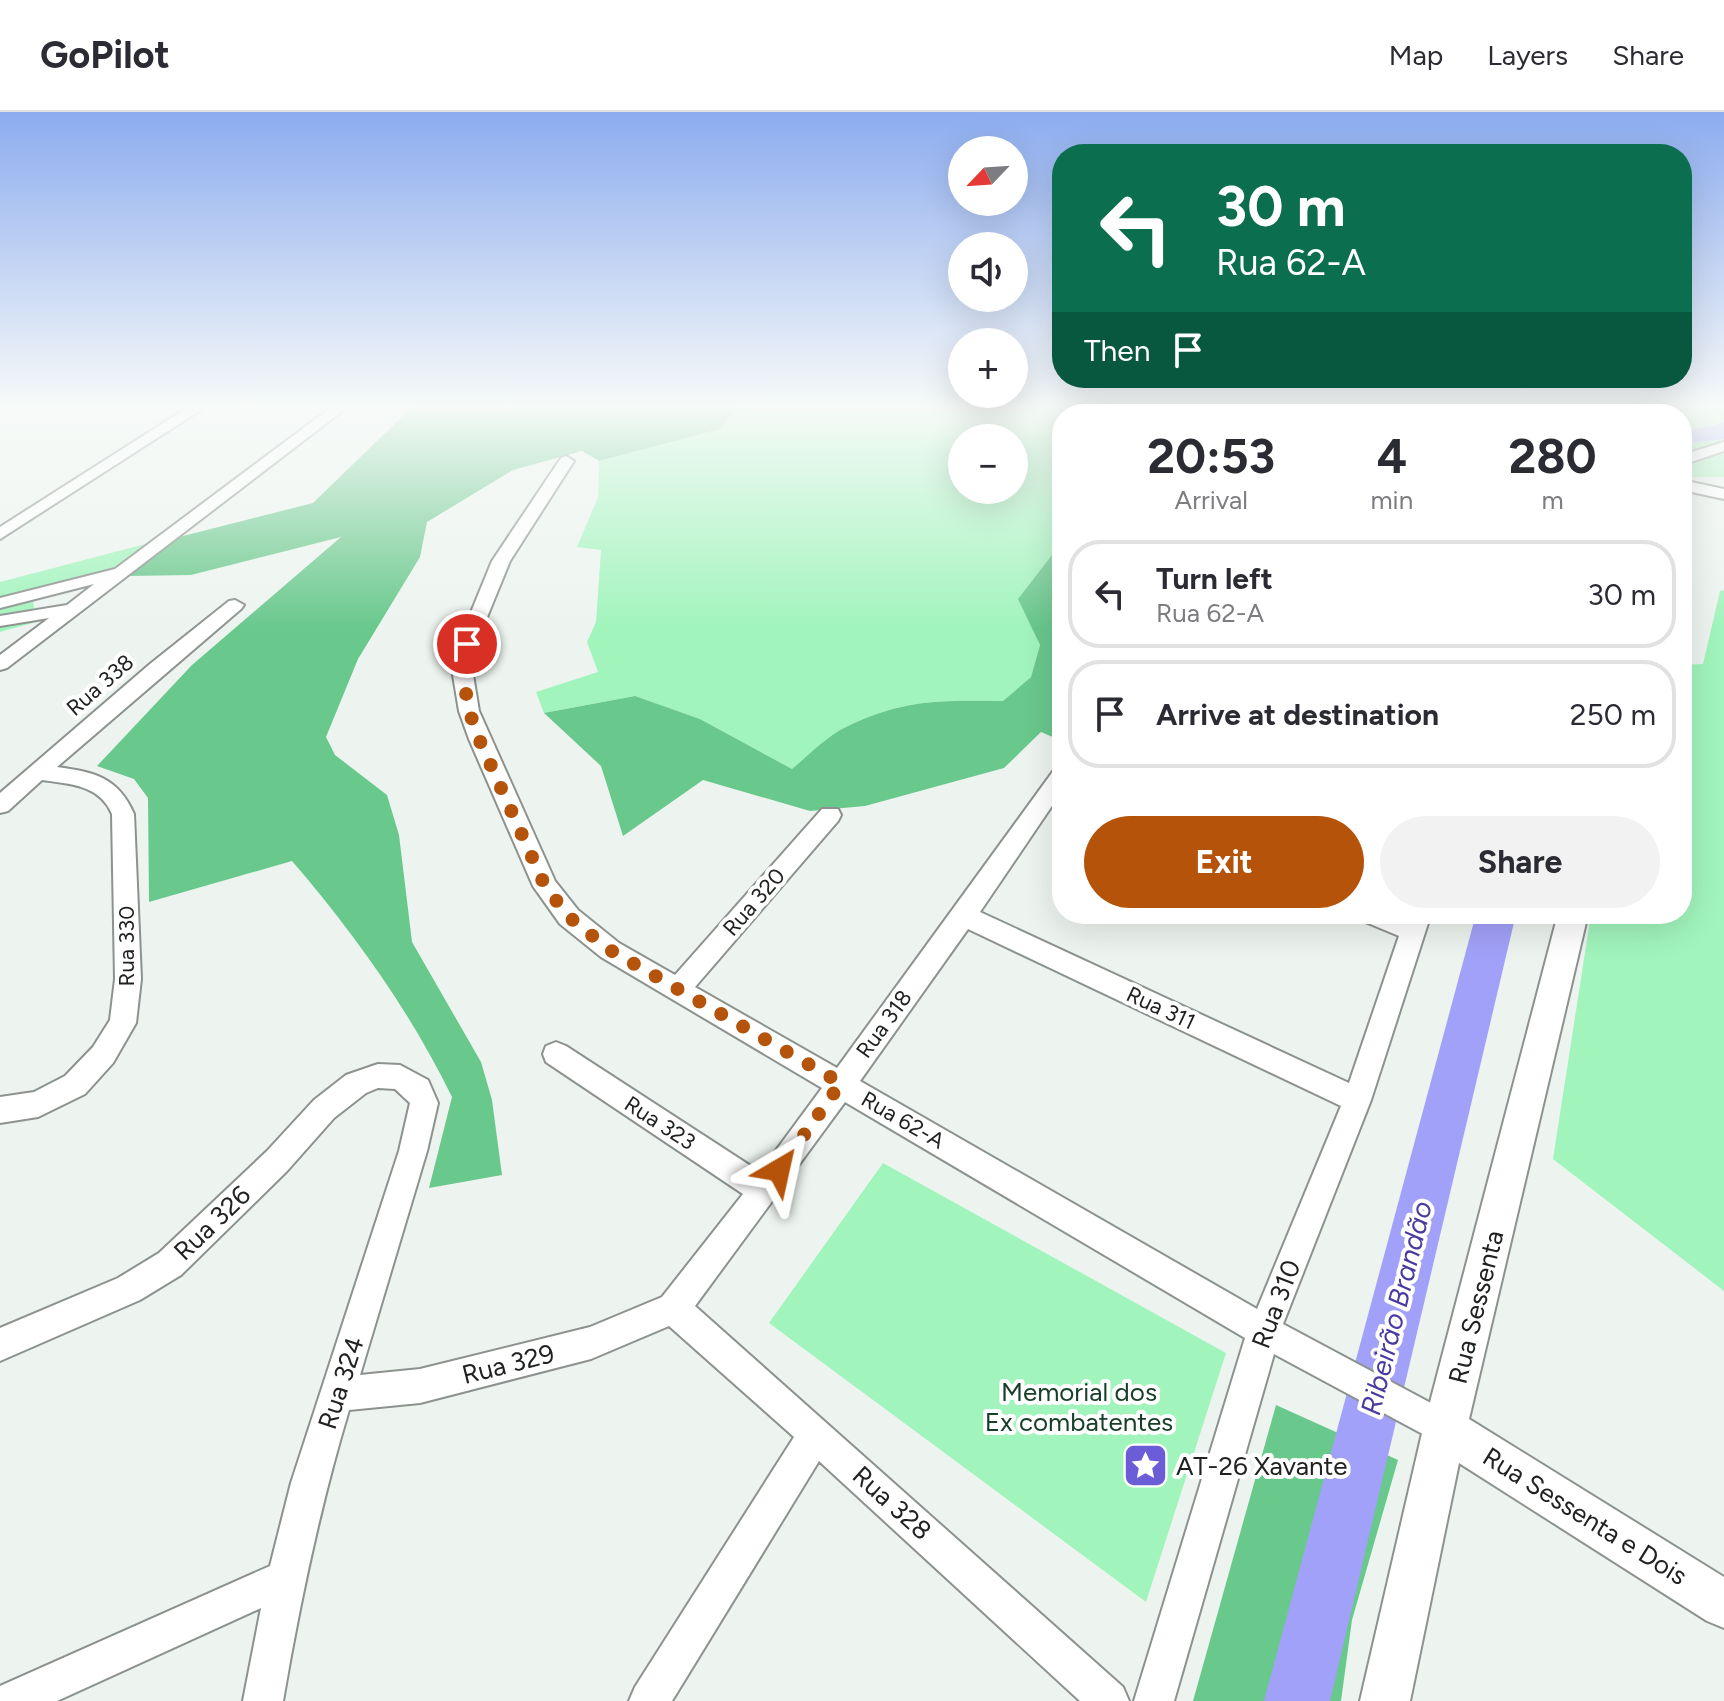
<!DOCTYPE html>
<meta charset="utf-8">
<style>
:root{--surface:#fff;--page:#f2f2f3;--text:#2b2b33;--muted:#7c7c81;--line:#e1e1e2;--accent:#b45309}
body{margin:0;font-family:Figtree,sans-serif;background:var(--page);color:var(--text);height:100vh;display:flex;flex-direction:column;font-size:30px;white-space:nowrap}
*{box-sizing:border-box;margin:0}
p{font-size:26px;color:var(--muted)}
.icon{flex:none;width:44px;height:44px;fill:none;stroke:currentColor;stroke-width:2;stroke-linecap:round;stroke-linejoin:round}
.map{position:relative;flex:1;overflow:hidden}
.sheet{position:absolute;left:1052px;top:292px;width:640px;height:520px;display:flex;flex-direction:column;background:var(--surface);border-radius:32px;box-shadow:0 8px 32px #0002}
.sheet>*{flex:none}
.top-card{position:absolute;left:1052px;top:32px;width:640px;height:244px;border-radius:32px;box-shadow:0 8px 32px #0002;background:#0b6e4f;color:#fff;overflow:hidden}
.needle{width:52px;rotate:245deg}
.tools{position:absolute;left:948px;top:24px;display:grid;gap:16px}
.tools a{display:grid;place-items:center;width:80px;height:80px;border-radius:50%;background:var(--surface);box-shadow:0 8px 32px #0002;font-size:40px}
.pin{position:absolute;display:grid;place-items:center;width:68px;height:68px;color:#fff;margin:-34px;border:4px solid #fff;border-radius:50%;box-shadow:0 2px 8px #0007}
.me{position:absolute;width:88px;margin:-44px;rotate:36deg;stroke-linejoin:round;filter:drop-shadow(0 0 6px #0008)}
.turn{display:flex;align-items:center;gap:28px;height:168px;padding:0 32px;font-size:36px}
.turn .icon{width:104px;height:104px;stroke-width:2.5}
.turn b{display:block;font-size:56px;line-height:68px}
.then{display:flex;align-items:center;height:76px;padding:0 32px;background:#0003;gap:16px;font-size:30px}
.eta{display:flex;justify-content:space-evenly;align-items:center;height:136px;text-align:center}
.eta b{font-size:48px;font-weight:700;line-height:56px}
.cta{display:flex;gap:16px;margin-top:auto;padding:16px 32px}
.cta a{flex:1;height:92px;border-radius:48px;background:var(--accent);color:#fff;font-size:32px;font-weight:700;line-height:92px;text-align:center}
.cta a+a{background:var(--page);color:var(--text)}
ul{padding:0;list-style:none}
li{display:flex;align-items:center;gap:24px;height:108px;margin:0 16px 12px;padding:0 16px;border:4px solid var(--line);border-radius:32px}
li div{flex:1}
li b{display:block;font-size:30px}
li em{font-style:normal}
header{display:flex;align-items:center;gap:48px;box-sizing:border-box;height:112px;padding:0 40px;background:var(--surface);border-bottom:2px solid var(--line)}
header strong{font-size:38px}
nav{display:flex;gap:44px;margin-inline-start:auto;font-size:28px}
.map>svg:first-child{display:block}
.green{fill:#a1f4bc;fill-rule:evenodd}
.forest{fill:#69c88c}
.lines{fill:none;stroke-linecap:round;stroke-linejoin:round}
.stream{stroke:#a2a1f9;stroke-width:5}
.river{fill:#a2a1f9;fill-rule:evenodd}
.service-casing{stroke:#8c928e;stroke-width:4}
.minor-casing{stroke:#8c928e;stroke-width:4}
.tertiary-casing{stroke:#8c928e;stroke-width:4}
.service{fill:#fff;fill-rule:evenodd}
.minor{fill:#fff;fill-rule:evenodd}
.tertiary{fill:#fff;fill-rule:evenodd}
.route{stroke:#b45309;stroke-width:14;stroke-dasharray:0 25.2}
.labels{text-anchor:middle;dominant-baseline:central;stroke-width:8;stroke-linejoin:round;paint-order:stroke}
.street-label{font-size:22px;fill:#202220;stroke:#fff}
.near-street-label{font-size:26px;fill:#202220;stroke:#fff}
.near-park-label{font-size:26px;fill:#184028;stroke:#fff}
.near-poi-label{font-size:26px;fill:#202220;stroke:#fff;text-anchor:start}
.near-water-label{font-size:28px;font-style:italic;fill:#483ba0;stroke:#fff}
</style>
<header>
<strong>GoPilot</strong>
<nav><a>Map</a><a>Layers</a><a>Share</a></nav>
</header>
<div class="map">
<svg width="1724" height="1589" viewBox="0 0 1724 1589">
<rect width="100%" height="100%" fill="#edf4ef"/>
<g class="green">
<path d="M739,294H1245L1204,302H1062V430L1019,487L1040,533L1031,565L1003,589C943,588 901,587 846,615C827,624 809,644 792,657L700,607L635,584L544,601L536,580L598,560L587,530L596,510L601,438L577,435L598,385L599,349L720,317ZM962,326H1014V378H962Z"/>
<path d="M1502,294H1724V365H1682V302H1518Z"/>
<path d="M153,430L116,460L32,480L36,510L0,520V470Z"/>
<path d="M1724,478V1179L1553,1047L1591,802H1682V553L1703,552L1720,479Z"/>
<path d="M883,1051L1226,1241L1146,1490L769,1211Z"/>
</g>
<g class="forest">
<path d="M413,294H739L720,317L599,349L582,339L513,358L427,410L420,445L358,547L326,625L335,643L387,683L399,723L412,830L481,950L492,988L502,1063L429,1076L452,985C410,899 354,821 292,749L149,790L148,686L134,667L97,654L192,553L341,425L191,463L128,464L179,425L313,391Z"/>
<path d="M1245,294H1425C1403,310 1241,302 1204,302Z"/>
<path d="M1062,430V629L1041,620L1004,656L865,694L810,699L703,668L623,724L601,654L544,601L635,584L700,607L792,657C809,643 827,624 846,615C901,587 943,588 1003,589L1031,565L1040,533L1018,487Z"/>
<path d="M1276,1293L1398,1348L1352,1508L1341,1589H1193Z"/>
</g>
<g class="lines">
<path class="stream" d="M1517,294L1530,302"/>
<g class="river">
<path d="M1724,310V327L1682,332V318L1709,315Z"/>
<path d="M1476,802H1516L1330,1589H1264Z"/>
</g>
<defs>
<g id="service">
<path d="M1460,294H1470L1457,300L1458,302H1450L1451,298Z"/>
<path d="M1503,294H1511L1526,302H1517Z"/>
</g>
<g id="minor">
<path d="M190,294H207L0,427V415Z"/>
<path d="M333,294H349L7,556L0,558V543L49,506L0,514V504L67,493L94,472L0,496V486L115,457Z"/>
<path d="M1724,330V339L1682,353V343Z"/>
<path d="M566,344L574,349L510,449L476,532L473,563L479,599L555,769L578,798L619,831L675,863L822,697H838L841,703L838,709L695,875L837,956L1054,658L1062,656V679L980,800L1349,971L1399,824L1363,809L1360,802H1397L1406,805L1407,802H1431L1371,988L1283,1212L1457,1305L1462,1317L1457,1329L1445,1334L1274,1242L1174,1589H1134L1245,1226L845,990L695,1194L1123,1575L1129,1589H1080L819,1349L672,1589H629L635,1575L794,1325L669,1214L591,1247L420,1291L349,1298C320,1394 300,1490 283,1589H243L261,1496L57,1589H0V1574L270,1454L291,1371L399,1039L410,991L395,977L378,976L366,981L334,1006L287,1059L181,1163L140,1188L0,1249V1216L118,1166L159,1141L267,1039L314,988L346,963L378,952L400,953L428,968L438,991L427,1039L360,1263L420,1257L590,1215L662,1185L743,1082L546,950L543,942L546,934L556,930L566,934L760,1060L822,976L601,845L560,812L533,774L469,627L459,599L453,563L458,532L492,449L561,346ZM968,817L1341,994L1257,1197L860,969Z"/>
<path d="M1682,368L1724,377V387L1682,378Z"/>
<path d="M235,488L244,493L241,497L57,655C94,660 118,665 134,702L141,867L136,911L113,951L85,982L38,1005L0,1011V985L34,980L65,964L93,935L110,908L115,867L112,702C100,673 70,672 42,668L8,699L0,701V681L150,552L229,489Z"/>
</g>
<g id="tertiary">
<path d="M1660,294H1678L1676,302H1658Z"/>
<path d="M1558,802H1588L1469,1307L1724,1465V1516L1707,1509L1459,1351L1410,1589H1360L1423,1317Z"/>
</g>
</defs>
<use href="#service" class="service-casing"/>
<use href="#minor" class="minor-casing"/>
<use href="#tertiary" class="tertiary-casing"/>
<use href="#service" class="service"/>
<use href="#minor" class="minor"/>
<use href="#tertiary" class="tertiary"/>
</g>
<linearGradient id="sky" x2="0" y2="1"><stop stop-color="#8cacef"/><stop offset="0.57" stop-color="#f7faf8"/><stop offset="1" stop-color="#f7faf8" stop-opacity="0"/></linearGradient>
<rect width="1724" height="516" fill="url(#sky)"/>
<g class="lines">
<path class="route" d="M467,532L463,563L469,599L479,627L545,774L569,805L610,838L841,971L779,1058"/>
</g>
<defs>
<symbol id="sight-square" viewBox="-11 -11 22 22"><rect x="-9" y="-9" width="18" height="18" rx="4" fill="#6a5dd7" stroke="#fff"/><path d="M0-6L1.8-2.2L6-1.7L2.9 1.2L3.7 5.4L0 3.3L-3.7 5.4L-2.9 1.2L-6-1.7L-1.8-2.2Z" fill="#fff"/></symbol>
</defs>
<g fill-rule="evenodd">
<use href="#sight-square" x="1120" y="1328" width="51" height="51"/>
</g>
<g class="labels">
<g class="street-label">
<text transform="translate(100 573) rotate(-41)">Rua 338</text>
<text transform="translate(754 790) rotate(-49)">Rua 320</text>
<text transform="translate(126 834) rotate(-90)">Rua 330</text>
<text transform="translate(1161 896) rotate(25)">Rua 311</text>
<text transform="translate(884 912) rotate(-54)">Rua 318</text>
<text transform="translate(903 1008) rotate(30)">Rua 62-A</text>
<text transform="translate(660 1011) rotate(33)">Rua 323</text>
</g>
<g class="near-street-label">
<text transform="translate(212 1111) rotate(-44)">Rua 326</text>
<text transform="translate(1276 1192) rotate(-69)">Rua 310</text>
<text transform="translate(1476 1195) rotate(-76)">Rua Sessenta</text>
<text transform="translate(508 1252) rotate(-14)">Rua 329</text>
<text transform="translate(341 1271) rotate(-72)">Rua 324</text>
<text transform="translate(892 1391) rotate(42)">Rua 328</text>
<text transform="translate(1585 1404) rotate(32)">Rua Sessenta e Dois</text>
</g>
<g class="near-park-label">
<text x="1079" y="1280">Memorial dos<tspan x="1079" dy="30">Ex combatentes</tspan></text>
</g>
<g class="near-poi-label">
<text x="1176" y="1354">AT-26 Xavante</text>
</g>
<g class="near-water-label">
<text transform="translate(1396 1196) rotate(-76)">Ribeirão Brandão</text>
</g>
</g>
</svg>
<div class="tools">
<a><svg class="needle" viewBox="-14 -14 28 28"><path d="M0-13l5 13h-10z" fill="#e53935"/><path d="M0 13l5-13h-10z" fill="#7c7c81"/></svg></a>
<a><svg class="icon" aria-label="sound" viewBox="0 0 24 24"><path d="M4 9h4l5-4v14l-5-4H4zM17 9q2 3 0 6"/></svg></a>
<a>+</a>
<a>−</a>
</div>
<div class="pin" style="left:467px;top:532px;background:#d93025"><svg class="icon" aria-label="arrive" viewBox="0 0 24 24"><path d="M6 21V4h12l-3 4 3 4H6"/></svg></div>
<svg class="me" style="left:779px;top:1058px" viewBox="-20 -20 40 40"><path d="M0-17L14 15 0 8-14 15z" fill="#b45309" stroke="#fff" stroke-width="4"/></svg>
<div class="top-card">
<div class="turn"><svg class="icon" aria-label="left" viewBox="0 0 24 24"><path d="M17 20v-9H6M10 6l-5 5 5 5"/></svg><div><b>30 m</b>Rua 62-A</div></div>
<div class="then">Then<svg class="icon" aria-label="arrive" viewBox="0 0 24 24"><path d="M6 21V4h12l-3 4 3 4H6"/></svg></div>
</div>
<section class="sheet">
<div class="eta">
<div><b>20:53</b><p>Arrival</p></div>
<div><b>4</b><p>min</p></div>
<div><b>280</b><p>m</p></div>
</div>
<ul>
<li><svg class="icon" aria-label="left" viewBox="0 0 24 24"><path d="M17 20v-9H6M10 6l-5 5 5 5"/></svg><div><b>Turn left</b><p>Rua 62-A</p></div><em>30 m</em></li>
<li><svg class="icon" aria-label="arrive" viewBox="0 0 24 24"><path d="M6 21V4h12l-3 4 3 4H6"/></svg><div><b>Arrive at destination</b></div><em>250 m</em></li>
</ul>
<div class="cta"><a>Exit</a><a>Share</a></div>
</section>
</div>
